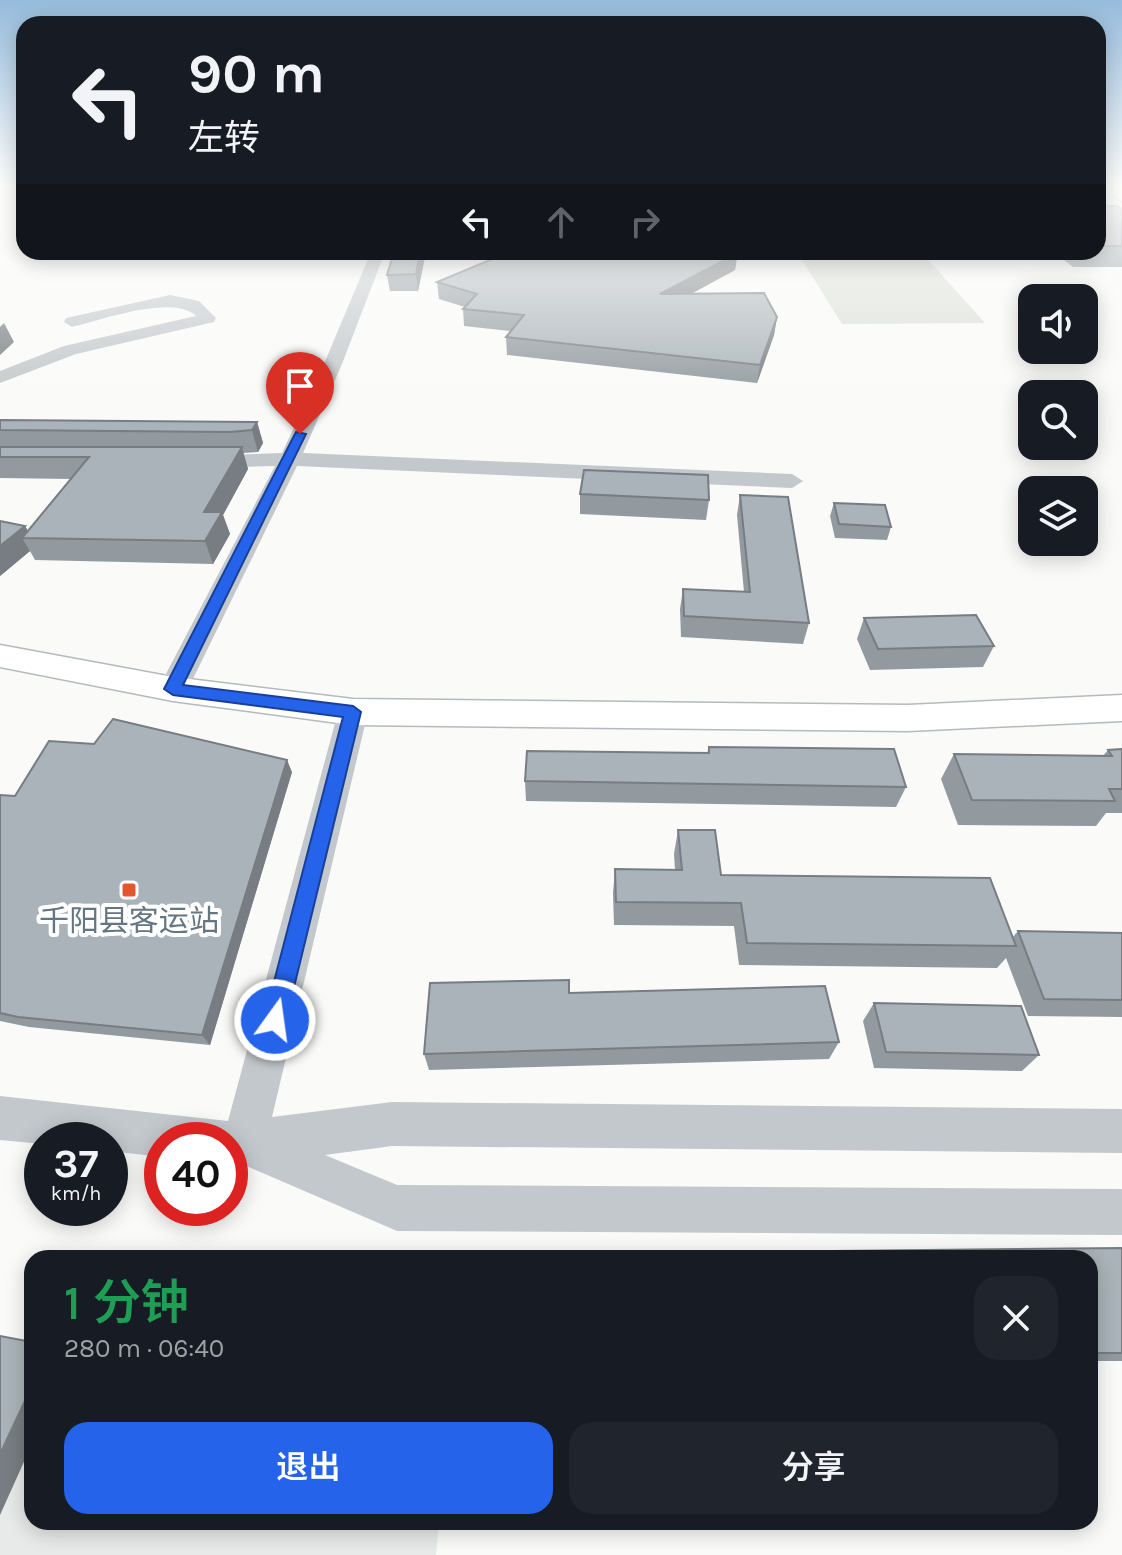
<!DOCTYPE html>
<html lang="zh">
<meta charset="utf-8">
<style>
:root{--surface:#171b24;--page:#20242c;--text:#f1f3f6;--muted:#9ea1a6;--accent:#2563eb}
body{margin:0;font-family:Karla,"Noto Sans SC",sans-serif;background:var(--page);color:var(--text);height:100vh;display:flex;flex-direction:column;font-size:30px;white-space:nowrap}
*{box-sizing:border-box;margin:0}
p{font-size:26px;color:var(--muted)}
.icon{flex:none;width:44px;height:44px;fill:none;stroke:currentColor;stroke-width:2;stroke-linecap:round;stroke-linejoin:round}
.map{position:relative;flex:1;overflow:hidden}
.side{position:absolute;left:24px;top:1250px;width:1074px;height:280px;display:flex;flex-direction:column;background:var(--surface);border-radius:24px;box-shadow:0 4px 20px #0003}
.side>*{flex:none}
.banner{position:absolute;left:16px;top:16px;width:1090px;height:244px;border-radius:24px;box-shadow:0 4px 20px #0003;background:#171b24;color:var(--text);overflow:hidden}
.controls{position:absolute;left:1018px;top:284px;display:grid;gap:16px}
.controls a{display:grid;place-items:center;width:80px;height:80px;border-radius:16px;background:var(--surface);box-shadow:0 4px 20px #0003;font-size:40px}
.speed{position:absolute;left:24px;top:1122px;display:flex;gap:16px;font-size:40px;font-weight:700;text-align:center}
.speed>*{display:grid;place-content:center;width:104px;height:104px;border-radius:50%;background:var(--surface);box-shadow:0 4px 20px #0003;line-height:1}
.speed small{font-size:20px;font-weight:400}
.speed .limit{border:12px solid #d22;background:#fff;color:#111}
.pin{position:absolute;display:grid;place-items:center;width:68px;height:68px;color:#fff;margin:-82px -34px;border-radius:50% 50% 50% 0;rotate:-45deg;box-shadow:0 0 8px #0007}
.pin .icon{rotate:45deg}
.me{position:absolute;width:88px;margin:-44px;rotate:14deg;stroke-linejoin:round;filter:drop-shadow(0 0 6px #0008)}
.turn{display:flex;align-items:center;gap:28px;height:168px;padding:0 40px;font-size:36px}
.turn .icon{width:104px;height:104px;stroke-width:2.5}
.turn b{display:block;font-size:56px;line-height:68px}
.lanes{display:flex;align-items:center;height:76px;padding:0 40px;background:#0003;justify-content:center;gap:40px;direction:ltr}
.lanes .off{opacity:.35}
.round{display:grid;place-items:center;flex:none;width:84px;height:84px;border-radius:24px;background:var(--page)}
.overview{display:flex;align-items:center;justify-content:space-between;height:136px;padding:0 40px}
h1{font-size:48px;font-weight:600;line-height:60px;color:#1e9e55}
.action{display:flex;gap:16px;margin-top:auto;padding:16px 40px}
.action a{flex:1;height:92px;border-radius:24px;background:var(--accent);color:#fff;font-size:32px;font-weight:600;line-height:92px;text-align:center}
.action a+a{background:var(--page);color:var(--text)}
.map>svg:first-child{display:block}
.built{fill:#e8e9e9}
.green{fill:#dadfd7}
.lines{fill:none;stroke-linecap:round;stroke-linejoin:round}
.major-casing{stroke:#b5babe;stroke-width:3}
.minor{fill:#c3c8cc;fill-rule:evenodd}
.major{fill:#fff;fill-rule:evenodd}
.wall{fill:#929a9f}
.shaded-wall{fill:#777d82}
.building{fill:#aab3b9;stroke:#777d82;stroke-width:2}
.route{fill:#2563eb;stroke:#184099;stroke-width:2}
.poi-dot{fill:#e4572e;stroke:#fff;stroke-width:3}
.labels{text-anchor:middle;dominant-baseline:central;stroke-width:8;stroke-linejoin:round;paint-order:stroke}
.poi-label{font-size:30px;fill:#657683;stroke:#fff}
</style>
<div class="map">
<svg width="1122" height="1555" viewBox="0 0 1122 1555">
<rect width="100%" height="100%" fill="#fafaf8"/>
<path class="built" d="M0,1336L32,1340V1522H439L436,1555H0Z"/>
<path class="green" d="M797,252H921L985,323L842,324Z"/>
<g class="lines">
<defs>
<g id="major">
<path d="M1098,189L1122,203V215L1098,201Z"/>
<path d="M0,645L173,677L353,699L908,705L1122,695V721L908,731L353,725L173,701L0,667Z"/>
</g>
</defs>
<use href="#major" class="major-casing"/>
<g class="minor">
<path d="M371,252H385L342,364L303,453L792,474L803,481L792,488L297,466L188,689L183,696L173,699L163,696L158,689L275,466L203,468L192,462L203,456L282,453L324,364Z"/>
<path d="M170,295L199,301L216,318L214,322L76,354L0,383V371L64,346L196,316C173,294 102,320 72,327L64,322L66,318Z"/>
<path d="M353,702L364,705L368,712L272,1117L392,1102L1122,1109V1153L392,1146L325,1155L397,1185L1122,1189V1235L397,1231L244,1165L230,1164V1140H162V1157L110,1151V1140H42V1144L0,1140V1096L228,1121L338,712L342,705Z"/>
</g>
<use href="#major" class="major"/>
</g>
<g class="wall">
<path d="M1098,206L1122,209V267H1073L1054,252H1098Z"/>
<path d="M426,252L418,291H390L387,275Z"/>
<path d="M482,252H737L735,270L691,294L777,317L774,335L757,383L507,355L506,337L511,331L464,326L463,309L465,307L439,299L437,282L498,257Z"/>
<path d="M0,420L257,422L263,443L258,452L243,453L248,469L223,515L230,534L213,564L35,560L30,551L0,576L25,526L28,531L71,479L0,478Z"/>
<path d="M580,494L709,500L706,520L580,514Z"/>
<path d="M740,495L809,623L803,644L681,637L680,609L683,589L744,592L737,515Z"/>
<path d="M834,503L891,527L887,540L835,538L830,516Z"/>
<path d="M864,618L994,646L983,667L870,670L857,639Z"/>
<path d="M709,747L906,787L896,807L526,801L525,781L707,753Z"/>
<path d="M1122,749V813H1106L1096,826L958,825L941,779L954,754L1103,756L1108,750Z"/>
<path d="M292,772L210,1045L29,1027L0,1021V795L15,796Z"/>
<path d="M678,830L721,875L1012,938L1018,931L1122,933V1017L1028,1016L1006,958L997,968L739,965L734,926L614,925L613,893L615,869L675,870L674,854Z"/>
<path d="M569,993L839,1042L829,1059L429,1070L424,1054Z"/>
<path d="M874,1003L1039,1055L1022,1071L874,1068L863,1021Z"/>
<path d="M1122,1248V1361H1090V1258H739L744,1252Z"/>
</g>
<g class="shaded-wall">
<path d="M420,252H426L418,291L416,274Z"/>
<path d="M738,253L735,270L659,311L660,294Z"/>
<path d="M777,317L774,335L757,383L760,365Z"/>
<path d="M4,323L14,342L0,355V327Z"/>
<path d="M257,422L263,443L258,452L252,430Z"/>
<path d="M242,447L248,469L223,515L230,534L213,564L205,541L204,512Z"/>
<path d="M25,526L32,538H22L30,551L0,576V546Z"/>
<path d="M287,760L292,772L210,1045L202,1035Z"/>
<path d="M32,1386V1444L0,1515V1454Z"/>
</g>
<g class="building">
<path d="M1098,206H1117L1122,209V246H1098Z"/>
<path d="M394,252H420L416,274L387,275Z"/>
<path d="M509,252H737L738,253L660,294L764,293L777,317L760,365L506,337L524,315L463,309L477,294L437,282Z"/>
<path d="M0,420L257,422L252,430L230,432L0,430Z"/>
<path d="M0,447H242L204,512H222L205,541L22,538L89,457H0Z"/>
<path d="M584,470L708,475L709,500L580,494Z"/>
<path d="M740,495L788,497L809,623L684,616L683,589L750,592Z"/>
<path d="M834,503L885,505L891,527L839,524Z"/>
<path d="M0,521L25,526L0,546Z"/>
<path d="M976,615L994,646L878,649L864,618Z"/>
<path d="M113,719L287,760L202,1035L18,1017L0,1013V795L15,796L49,741L94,744Z"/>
<path d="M709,747L894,749L906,787L525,781L527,751L709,753Z"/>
<path d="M1122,749V789H1109L1115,801L972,800L954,754L1112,756L1108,750Z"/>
<path d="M678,830H715L721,875L990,878L1016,946L747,943L741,903L616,902L615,869L682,870Z"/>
<path d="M1018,931L1122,933V1000L1044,999Z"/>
<path d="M569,980V993L825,986L839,1042L424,1054L430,983Z"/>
<path d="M874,1003L1021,1006L1039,1055L886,1052Z"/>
<path d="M1122,1248V1353H1090V1258H745L744,1252Z"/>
<path d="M0,1336L32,1342V1386L0,1454Z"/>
</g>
<linearGradient id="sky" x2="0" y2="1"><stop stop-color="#96bcdc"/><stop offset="0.46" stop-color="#fdfdfc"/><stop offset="1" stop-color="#fdfdfc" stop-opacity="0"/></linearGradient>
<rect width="1122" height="406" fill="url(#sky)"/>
<path class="route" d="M296,432L306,434L183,685L353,706L361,712L286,1020L283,1028L275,1031L267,1028L264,1020L343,717L173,695L164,689Z"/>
<rect class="poi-dot" x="121" y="882" width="16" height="16" rx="4"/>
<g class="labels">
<g class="poi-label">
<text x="129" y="921">千阳县客运站</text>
</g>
</g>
</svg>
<div class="controls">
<a><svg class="icon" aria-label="sound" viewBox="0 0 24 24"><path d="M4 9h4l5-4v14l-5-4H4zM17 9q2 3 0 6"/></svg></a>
<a><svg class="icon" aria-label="search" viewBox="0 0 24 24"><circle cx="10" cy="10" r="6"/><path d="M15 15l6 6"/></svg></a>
<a><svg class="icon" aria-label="layers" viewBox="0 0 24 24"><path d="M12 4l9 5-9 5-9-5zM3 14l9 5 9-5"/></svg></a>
</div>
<div class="speed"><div>37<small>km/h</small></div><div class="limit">40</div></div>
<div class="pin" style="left:300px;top:434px;background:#d93025"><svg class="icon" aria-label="arrive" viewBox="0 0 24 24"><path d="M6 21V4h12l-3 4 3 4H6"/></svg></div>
<svg class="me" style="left:275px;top:1020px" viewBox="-20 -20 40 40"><circle r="17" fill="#2563eb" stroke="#fff" stroke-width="3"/><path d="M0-11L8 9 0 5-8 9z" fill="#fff"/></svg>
<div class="banner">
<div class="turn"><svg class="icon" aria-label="left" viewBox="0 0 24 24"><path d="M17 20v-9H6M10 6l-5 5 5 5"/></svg><div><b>90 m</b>左转</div></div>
<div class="lanes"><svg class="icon" aria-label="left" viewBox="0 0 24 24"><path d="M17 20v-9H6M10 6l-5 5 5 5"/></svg><svg class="icon off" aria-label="ahead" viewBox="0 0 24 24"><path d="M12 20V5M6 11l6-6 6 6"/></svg><svg class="icon off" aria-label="right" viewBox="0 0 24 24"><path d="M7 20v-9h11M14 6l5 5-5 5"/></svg></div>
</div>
<section class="side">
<div class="overview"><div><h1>1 分钟</h1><p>280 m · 06:40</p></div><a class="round"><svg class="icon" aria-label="close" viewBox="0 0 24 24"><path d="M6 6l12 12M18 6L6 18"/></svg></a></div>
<div class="action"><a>退出</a><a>分享</a></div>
</section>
</div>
